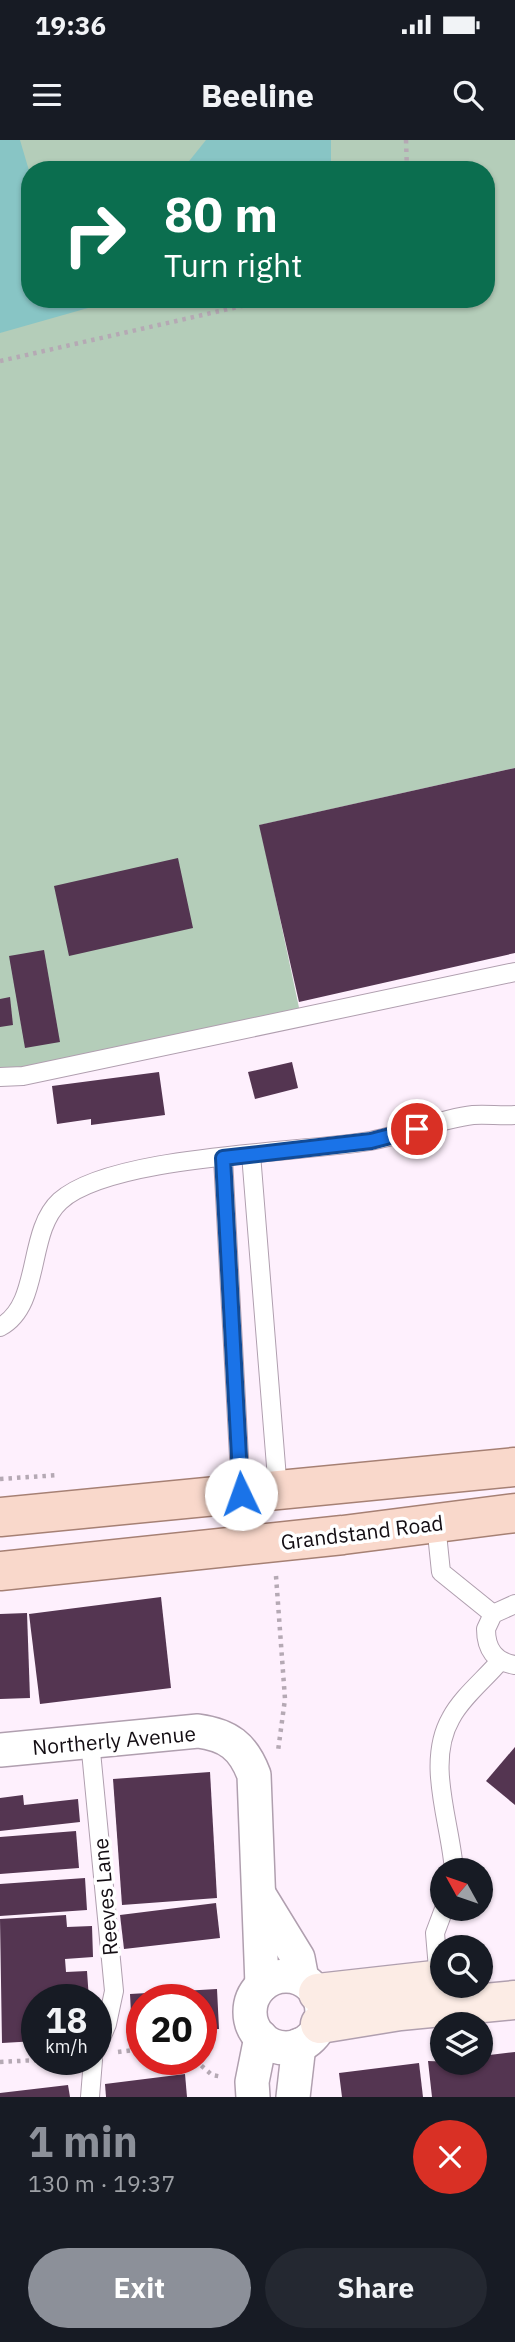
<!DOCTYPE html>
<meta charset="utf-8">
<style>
:root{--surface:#171b24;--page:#242831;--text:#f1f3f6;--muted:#9ea1a6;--accent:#8c9099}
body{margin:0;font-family:"IBM Plex Sans",sans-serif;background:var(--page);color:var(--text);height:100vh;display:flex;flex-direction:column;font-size:26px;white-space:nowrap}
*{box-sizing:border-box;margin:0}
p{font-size:23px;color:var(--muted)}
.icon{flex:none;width:38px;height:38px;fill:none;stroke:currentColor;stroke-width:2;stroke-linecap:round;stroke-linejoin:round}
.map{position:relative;height:1957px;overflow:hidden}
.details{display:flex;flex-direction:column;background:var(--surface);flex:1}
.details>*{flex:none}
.top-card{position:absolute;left:21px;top:21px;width:474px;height:147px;border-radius:28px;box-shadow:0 2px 5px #0004;background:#0b6e4f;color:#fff;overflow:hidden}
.needle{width:46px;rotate:310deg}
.buttons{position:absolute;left:430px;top:1718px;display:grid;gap:14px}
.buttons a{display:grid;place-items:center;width:63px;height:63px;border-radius:50%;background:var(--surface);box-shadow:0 2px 5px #0004;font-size:35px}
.speed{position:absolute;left:21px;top:1844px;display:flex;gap:14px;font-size:35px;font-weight:700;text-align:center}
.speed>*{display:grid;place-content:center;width:91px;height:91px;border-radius:50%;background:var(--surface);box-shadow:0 2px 5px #0004;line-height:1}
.speed small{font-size:18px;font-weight:400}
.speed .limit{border:10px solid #d22;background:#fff;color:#111}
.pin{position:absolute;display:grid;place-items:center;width:60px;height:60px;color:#fff;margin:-30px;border:4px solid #fff;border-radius:50%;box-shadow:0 2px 7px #0007}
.me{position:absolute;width:77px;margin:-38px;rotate:357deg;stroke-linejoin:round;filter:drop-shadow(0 0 5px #0008)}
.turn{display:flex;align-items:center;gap:24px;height:147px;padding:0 28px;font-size:32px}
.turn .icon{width:91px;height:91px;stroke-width:2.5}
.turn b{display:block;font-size:49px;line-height:60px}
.round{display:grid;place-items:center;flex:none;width:74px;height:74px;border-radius:37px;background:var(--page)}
.summary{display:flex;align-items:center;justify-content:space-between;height:119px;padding:0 28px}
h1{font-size:42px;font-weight:700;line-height:52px;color:var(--accent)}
.primary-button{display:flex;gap:14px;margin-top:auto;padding:14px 28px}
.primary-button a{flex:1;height:80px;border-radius:42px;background:var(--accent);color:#fff;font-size:28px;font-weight:700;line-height:80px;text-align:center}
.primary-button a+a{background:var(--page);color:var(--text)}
.status{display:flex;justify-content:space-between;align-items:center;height:49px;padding:0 35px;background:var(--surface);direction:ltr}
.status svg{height:19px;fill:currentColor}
header{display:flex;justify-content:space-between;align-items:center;height:91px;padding:0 28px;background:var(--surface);font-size:32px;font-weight:700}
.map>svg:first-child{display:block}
.green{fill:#b4cdb9;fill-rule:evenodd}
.water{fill:#88c5c5}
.building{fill:#543551}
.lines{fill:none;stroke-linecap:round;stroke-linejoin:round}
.lane-casing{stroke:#b09faf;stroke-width:20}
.street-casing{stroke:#b09faf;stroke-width:36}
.secondary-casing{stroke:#b09faf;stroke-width:41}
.primary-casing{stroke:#a68074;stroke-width:41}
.path{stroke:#b5a9b4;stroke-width:4.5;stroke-dasharray:3.5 5;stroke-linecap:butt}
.lane{stroke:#fff;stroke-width:18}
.street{stroke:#fff;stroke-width:33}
.secondary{stroke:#fcece5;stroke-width:38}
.primary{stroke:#f9d8cb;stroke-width:38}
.route-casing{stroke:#114b97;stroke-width:18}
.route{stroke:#1a73e8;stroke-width:12}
.labels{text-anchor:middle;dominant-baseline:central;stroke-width:7;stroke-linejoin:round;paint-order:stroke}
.street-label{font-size:21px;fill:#130d13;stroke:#fff}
</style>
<div class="status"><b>19:36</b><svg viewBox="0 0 49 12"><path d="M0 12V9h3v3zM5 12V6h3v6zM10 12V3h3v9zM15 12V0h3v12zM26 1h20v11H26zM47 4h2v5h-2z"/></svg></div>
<header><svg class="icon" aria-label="menu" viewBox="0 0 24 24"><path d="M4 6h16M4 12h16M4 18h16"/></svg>Beeline<svg class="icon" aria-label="search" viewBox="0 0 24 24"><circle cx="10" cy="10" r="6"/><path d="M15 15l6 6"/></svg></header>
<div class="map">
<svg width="515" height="1957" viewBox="0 0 515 1957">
<rect width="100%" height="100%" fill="#fef0fd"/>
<path class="green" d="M0,0H515V628L260,685L301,877L0,937ZM30,30H486V159H30Z"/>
<g class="water">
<path d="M0,0H20L30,34V159H138L88,168L0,193Z"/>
<path d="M206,0H331V30H182Z"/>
</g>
<g class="building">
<path d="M515,628V813L299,862L259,685Z"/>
<path d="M178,718L193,788L69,816L54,746Z"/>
<path d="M44,810L60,902L25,908L9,816Z"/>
<path d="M10,857L13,885L0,887V859Z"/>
<path d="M292,922L298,948L255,959L248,932Z"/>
<path d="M159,932L165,975L91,985V979L57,984L52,946Z"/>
<path d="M161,1457L171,1548L40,1564L29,1474Z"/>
<path d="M27,1473L30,1558L0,1559V1474Z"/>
<path d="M515,1607V1665L486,1641Z"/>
<path d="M210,1632L217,1758L122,1765L113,1639Z"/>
<path d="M23,1655L24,1665L78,1659L80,1682L0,1691V1658Z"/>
<path d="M76,1691L79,1728L0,1734V1697Z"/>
<path d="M85,1738L87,1770L0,1776V1744Z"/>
<path d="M216,1763L220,1798L124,1809L120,1775Z"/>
<path d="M66,1775L67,1787L92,1786L93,1817L65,1819L66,1832L87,1831L89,1860H37V1901L2,1903L0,1779Z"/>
<path d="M217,1849L219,1889L201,1890V1860H142V1894H132L130,1854Z"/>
<path d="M515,1912V1957H432L428,1921L481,1923V1916Z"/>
<path d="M419,1923L423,1957H342L339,1933Z"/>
<path d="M185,1934L187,1957H106L105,1944Z"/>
<path d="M68,1945L70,1957H0V1953Z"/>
</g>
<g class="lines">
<defs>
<g id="lane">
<path d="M0,937L23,936L515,832"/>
<path d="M251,1014L278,1351"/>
<path d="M223,1018L241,1354"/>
<path d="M0,1187C42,1165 26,1092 60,1061C111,1015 298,1013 370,1001C404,995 438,979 473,975C487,974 501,976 515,975"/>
<path d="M436,1384L441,1432L493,1474"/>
<path d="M515,1464L493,1474L486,1489C486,1509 495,1522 515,1525"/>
<path d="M90,1601L114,1851L107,1884L96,1910"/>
<path d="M454,1731C451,1683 425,1623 451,1578C462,1557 485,1539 500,1521"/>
<path d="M439,1841L435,1793L444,1769"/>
<path d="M90,1957L93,1920"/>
</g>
<g id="street">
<path d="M0,1610L198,1591C228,1595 243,1606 254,1635L262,1845"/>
<path d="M260,1756L298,1818L302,1839"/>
<circle cx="286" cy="1872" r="36"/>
<path d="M253,1957L252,1942L261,1897"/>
<path d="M293,1957L299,1905"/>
</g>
<g id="secondary">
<path d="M318,1853L443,1839"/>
<path d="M320,1884L400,1871L515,1860"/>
</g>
<g id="primary">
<path d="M0,1377L515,1327"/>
<path d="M0,1431L343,1395L515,1373"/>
</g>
</defs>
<use href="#lane" class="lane-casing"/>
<use href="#street" class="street-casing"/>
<use href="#secondary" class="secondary-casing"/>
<use href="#primary" class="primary-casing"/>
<g class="path">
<path d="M406,0L407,30"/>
<path d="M0,221L273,159"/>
<path d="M0,1339L59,1335"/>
<path d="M276,1436L285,1559L278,1611"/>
<path d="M118,1912L142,1909"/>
<path d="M195,1920L212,1935L223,1937"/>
<path d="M0,1922L37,1920"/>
</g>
<use href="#lane" class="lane"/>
<use href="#street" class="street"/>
<use href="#secondary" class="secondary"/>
<use href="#primary" class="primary"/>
</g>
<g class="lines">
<defs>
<path id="route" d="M241,1354L223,1018L371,1001L417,989"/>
</defs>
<use href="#route" class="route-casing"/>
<use href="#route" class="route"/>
</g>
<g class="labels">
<g class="street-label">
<text transform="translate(362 1392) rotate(-7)">Grandstand Road</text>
<text transform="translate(114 1600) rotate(-5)">Northerly Avenue</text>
<text transform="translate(105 1757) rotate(-95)">Reeves Lane</text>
</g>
</g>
</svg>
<div class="buttons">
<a><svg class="needle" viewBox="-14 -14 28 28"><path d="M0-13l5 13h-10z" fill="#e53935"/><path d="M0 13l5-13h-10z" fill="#9ea1a6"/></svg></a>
<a><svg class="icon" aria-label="search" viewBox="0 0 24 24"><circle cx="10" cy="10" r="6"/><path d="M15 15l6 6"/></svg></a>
<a><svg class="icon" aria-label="layers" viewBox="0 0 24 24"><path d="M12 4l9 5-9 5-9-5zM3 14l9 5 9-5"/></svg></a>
</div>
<div class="speed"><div>18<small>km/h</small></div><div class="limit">20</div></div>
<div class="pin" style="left:417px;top:989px;background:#d93025"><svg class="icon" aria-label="arrive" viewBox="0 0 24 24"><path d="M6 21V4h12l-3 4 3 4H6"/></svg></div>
<svg class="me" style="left:241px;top:1354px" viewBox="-20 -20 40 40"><circle r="19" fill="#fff"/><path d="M0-13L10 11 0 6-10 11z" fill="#1a73e8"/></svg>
<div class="top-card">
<div class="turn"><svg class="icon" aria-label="right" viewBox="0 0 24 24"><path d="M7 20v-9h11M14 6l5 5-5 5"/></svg><div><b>80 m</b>Turn right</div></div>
</div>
</div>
<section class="details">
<div class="summary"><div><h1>1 min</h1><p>130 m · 19:37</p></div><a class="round" style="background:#d93025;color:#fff"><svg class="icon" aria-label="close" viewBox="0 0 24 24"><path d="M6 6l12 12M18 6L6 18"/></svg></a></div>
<div class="primary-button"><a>Exit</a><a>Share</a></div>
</section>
